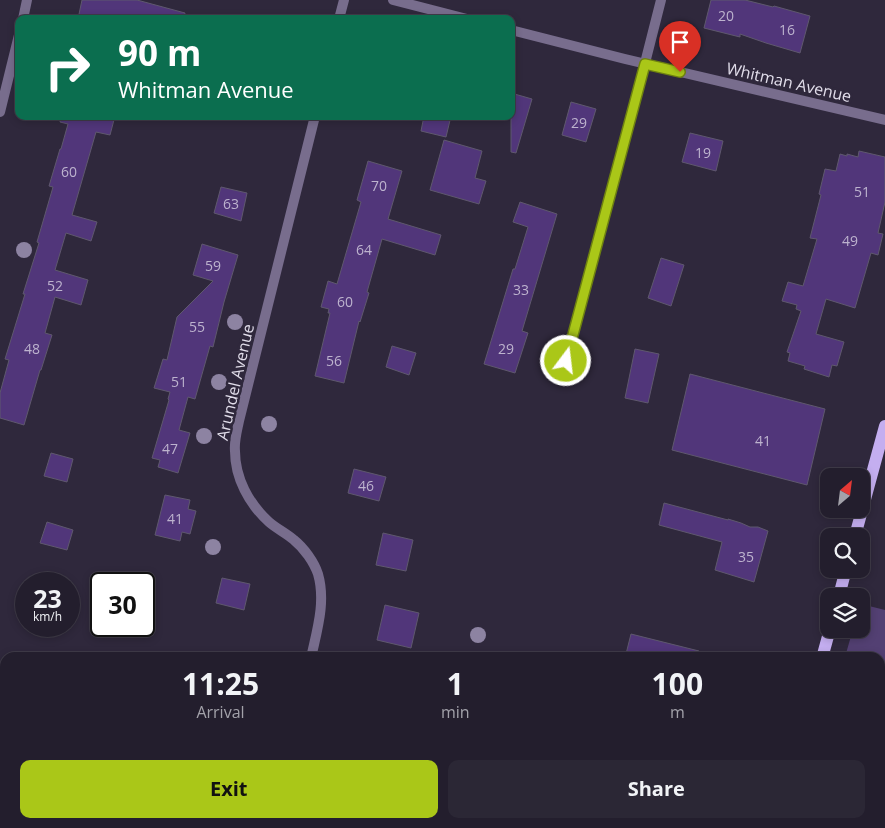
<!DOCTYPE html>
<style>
:root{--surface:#231e2d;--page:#2b2735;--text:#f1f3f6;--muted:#a3a2aa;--line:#403c49;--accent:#aac718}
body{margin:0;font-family:"Open Sans",sans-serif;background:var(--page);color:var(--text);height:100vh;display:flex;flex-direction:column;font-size:19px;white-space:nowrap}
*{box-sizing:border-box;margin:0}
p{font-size:16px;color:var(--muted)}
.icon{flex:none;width:28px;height:28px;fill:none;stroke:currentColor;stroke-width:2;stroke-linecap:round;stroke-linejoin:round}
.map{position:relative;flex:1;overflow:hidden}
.drawer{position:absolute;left:0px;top:652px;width:885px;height:176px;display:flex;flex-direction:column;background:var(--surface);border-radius:15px 15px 0 0;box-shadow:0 2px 8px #0003,0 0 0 1px var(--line)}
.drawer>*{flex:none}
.guide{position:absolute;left:15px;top:15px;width:500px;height:105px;border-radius:10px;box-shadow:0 2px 8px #0003,0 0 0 1px var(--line);background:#0b6e4f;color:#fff;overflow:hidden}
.needle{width:32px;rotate:28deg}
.fabs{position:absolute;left:820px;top:468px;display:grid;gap:10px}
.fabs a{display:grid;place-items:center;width:50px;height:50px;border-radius:10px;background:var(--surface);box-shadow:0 2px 8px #0003,0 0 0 1px var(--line);font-size:25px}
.speed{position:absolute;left:15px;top:572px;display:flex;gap:10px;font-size:25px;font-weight:700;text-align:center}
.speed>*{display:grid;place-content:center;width:65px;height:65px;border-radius:50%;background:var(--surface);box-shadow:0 2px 8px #0003,0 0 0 1px var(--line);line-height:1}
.speed small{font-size:12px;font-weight:400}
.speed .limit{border:2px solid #111;border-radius:8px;background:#fff;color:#111}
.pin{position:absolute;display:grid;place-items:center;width:42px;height:42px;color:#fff;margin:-51px -21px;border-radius:50% 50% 50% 0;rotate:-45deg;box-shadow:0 0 5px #0007}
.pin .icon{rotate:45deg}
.me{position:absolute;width:55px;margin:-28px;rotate:15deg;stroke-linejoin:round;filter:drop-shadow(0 0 4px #0008)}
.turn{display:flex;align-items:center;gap:18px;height:105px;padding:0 20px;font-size:22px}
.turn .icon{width:65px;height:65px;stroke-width:2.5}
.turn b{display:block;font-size:35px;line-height:42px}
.eta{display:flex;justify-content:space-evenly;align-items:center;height:85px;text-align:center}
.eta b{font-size:30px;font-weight:700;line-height:35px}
.button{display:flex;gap:10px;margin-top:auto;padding:10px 20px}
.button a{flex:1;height:58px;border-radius:10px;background:var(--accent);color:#111;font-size:20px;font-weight:700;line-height:58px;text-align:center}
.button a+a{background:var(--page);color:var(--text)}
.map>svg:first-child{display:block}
.green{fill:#534073}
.building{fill:#51367a;stroke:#5f586e}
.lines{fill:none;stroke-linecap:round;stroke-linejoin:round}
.minor{stroke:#786d8d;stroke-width:10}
.primary{stroke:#c4aef0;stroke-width:12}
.tree{fill:#8d83a2}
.route-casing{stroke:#6e8110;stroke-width:12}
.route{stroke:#aac718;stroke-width:9}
.labels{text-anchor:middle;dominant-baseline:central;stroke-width:5;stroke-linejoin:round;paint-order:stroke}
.number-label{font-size:14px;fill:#bdb3ce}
.street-label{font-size:16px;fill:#e1ddea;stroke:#2f283c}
</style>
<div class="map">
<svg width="885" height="828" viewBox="0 0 885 828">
<rect width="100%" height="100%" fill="#2f283c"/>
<path class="green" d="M861,604L885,610V789L880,788V658L845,657L853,629H861Z"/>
<g class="building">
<path d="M82,0H137L185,13L184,19H78Z"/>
<path d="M711,0H745L773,7L774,6L810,16L800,53L766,43L740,34V37L704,28Z"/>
<path d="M511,93L532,99L516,153L511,152Z"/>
<path d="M571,102L596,109L586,142L562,135Z"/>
<path d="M61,116H115L110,135L96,132L72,215L97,222L91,241L66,233L55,270L88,280L81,305L55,297L45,333L52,335L41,370H40L24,425L0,418V393L9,360L5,359L25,294H23L39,243L37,242L53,187L49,186L60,149H61L68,124L60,122Z"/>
<path d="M424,116H451L446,137L421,131Z"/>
<path d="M690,133L723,141L716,171L682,162Z"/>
<path d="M444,140L482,151L475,178L486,181L479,204L430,190Z"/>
<path d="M859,151L885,157V202L878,233L883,234L878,255L871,253L855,308L826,299L816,334L844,342L837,366L832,365L829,377L804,369L805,366L788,361L790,353L787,352L801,311L796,309L797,305L782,301L788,282L803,286L817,239L810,238L821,195L819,194L825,169L836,171L840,154L847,156V154L858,157Z"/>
<path d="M368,161L402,171L388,219L441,235L435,255L382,239L367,292L369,293L360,322L359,321L344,383L315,376L330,313H328L329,309L321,307L328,281L337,284L361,202L357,200Z"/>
<path d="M221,187L247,193L241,221L214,213Z"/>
<path d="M520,202L557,214L522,331L528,333L515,373L484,364L513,269H515L528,227L513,222Z"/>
<path d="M202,244L238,255L224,302L213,347L210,346L195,399L188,397L179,430L190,433L178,473L158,467L160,460L152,458L169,400L168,399L170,392L154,388L163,359L167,360L177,317L213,281L193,275Z"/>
<path d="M661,258L684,265L671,306L648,298Z"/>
<path d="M392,346L416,353L409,375L386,367Z"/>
<path d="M635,349L659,354L648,403L625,398Z"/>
<path d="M690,374L825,409L807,485L672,450Z"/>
<path d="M51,453L73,459L67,482L44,476Z"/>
<path d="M354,469L386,477L379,501L348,493Z"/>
<path d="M165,495L190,500L188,509L196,511L190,534L182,532L180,541L155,535Z"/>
<path d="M664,503L728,520V519L741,523L750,527H758L768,531L754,582L715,570L722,542L659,525Z"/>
<path d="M47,522L73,530L67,550L40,543Z"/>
<path d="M383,533L413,540L406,571L376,565Z"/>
<path d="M222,578L250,584L244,610L216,603Z"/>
<path d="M385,605L419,613L411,648L377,640Z"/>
<path d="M631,634L699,651L698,658H625Z"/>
</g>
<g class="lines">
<g class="minor">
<path d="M393,0L467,19"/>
<path d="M23,19L27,0"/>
<path d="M339,19L344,0"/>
<path d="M511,30L625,59L885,120"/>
<path d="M0,112L19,35"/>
<path d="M566,361L645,63L661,0"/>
<path d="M311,658C317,630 326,602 318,574C314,562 304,548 294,540C286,533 277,529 269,522C249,504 235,478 235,451C234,441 237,431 239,421L315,116"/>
<path d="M273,828L274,824"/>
</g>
<g class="primary">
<path d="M855,536L885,426"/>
<path d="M839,596L846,569"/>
<path d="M822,658L830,629"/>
<path d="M769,828L770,824"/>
</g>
</g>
<g class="tree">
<circle cx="24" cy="250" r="8"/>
<circle cx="235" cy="322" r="8"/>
<circle cx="219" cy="382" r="8"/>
<circle cx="269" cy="424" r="8"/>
<circle cx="204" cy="436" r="8"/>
<circle cx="213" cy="547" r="8"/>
<circle cx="478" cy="635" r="8"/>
</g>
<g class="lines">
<defs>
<path id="route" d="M566,361L645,64L680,72"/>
</defs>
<use href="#route" class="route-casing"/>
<use href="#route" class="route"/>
</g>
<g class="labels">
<g class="number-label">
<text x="726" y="15">20</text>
<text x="787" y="29">16</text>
<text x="579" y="122">29</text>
<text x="703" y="152">19</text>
<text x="69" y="171">60</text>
<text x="379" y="185">70</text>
<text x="862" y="191">51</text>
<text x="231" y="203">63</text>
<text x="850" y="240">49</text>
<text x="364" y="249">64</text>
<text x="213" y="265">59</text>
<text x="55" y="285">52</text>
<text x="521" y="289">33</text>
<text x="345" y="301">60</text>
<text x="197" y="326">55</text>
<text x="32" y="348">48</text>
<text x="506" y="348">29</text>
<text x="334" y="360">56</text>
<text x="179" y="381">51</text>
<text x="763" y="440">41</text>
<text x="170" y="448">47</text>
<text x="366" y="485">46</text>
<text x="175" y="518">41</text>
<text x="746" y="556">35</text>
</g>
<g class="street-label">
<text transform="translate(789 82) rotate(13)">Whitman Avenue</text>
<text transform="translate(235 382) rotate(-77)">Arundel Avenue</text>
</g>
</g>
</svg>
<div class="fabs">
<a><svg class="needle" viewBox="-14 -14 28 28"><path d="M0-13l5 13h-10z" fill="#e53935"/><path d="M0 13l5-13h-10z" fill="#a3a2aa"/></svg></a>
<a><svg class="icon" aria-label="search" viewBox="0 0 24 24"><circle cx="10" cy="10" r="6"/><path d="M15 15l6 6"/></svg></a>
<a><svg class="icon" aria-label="layers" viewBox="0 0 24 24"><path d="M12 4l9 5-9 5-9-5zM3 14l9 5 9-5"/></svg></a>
</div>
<div class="speed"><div>23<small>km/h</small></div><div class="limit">30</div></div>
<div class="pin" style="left:680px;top:72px;background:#d93025"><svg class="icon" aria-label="arrive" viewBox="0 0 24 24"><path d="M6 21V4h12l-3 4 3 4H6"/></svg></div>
<svg class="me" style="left:566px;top:361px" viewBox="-20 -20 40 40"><circle r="17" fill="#aac718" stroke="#fff" stroke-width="3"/><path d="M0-11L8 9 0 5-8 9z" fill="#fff"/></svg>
<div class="guide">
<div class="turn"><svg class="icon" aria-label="right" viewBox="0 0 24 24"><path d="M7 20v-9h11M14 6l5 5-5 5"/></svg><div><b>90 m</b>Whitman Avenue</div></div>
</div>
<section class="drawer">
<div class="eta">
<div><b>11:25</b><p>Arrival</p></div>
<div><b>1</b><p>min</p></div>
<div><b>100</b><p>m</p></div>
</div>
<div class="button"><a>Exit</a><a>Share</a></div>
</section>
</div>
